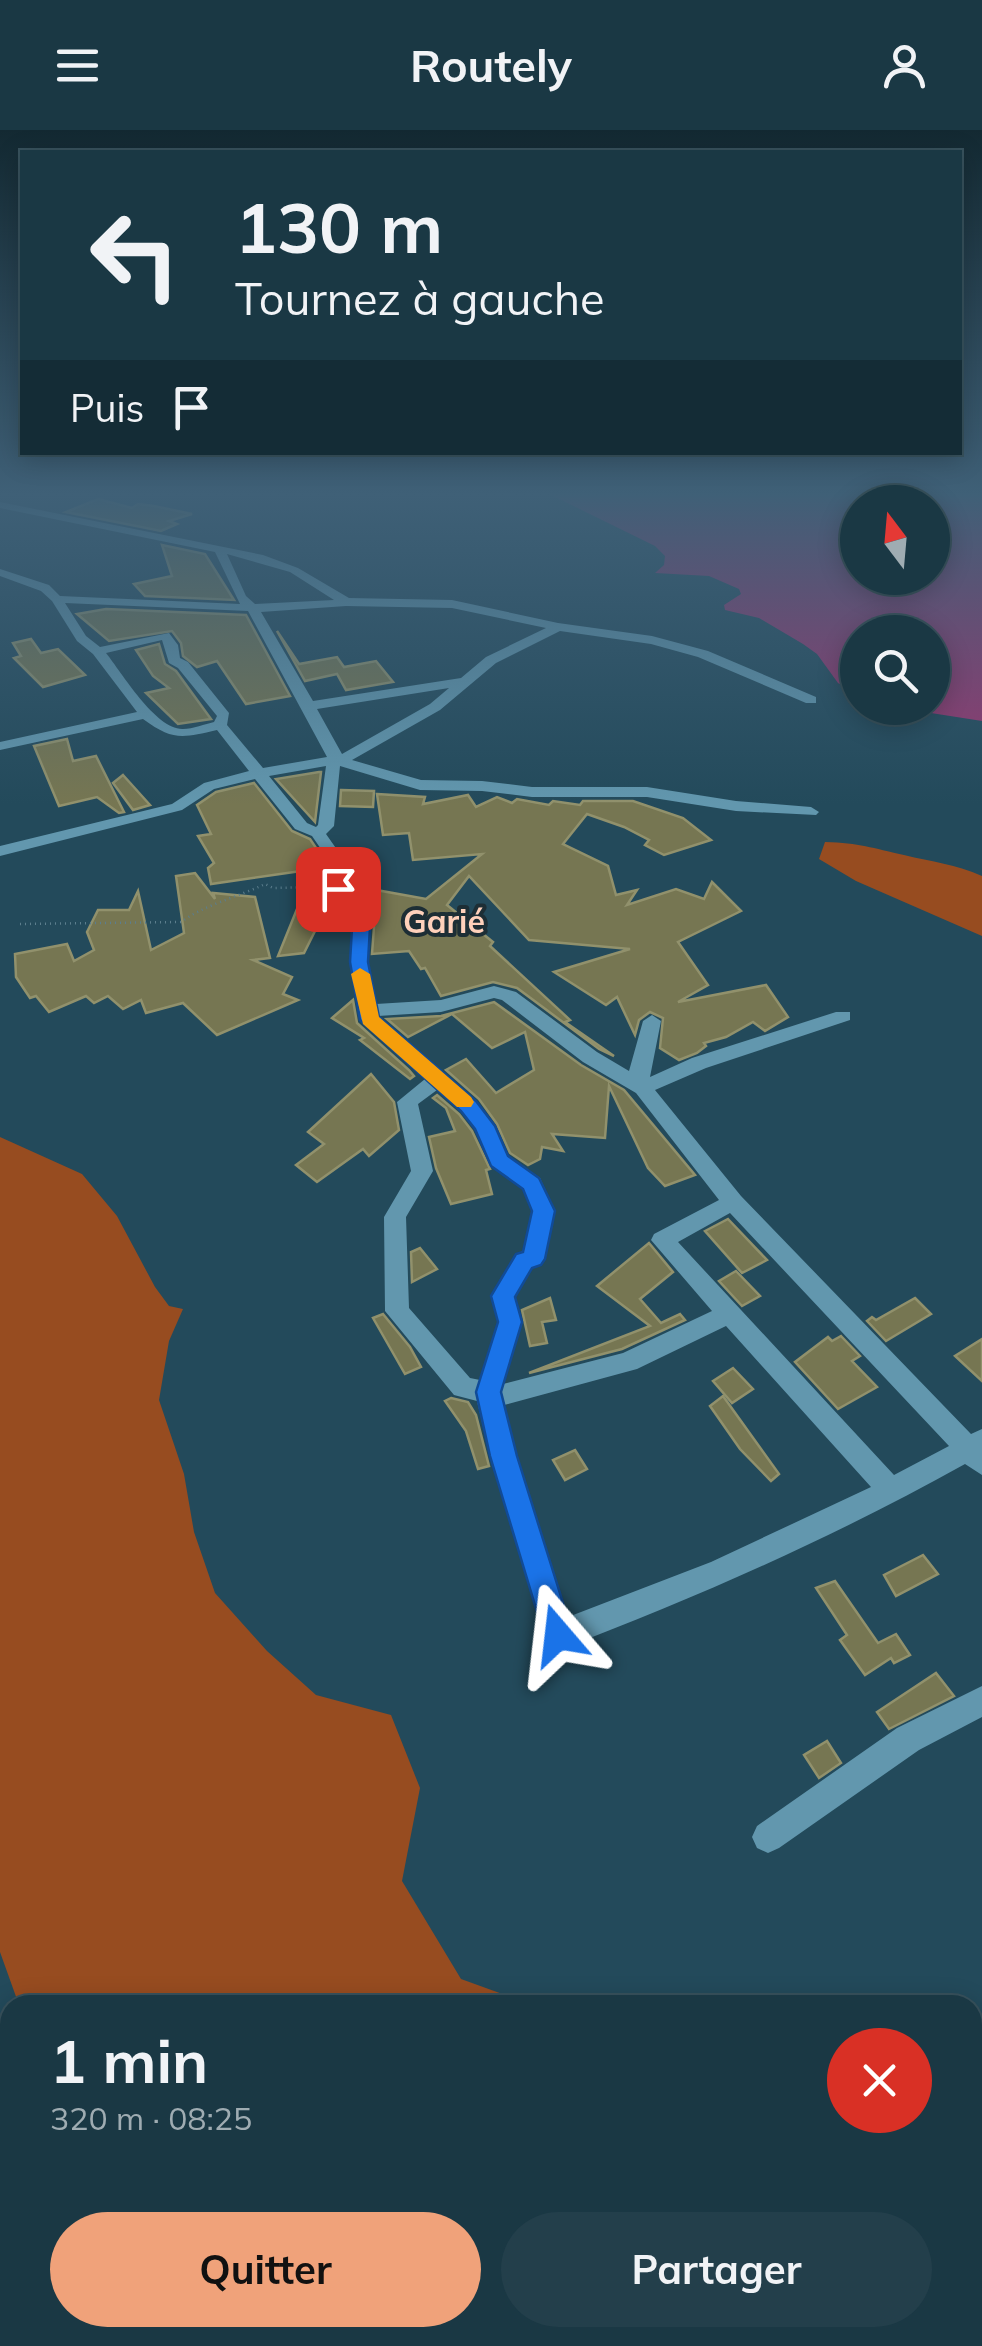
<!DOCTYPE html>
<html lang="fr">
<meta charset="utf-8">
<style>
:root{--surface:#1a3844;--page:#233f4b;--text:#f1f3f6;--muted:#9facb2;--line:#38525d;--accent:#f0a27a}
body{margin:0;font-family:Mulish,sans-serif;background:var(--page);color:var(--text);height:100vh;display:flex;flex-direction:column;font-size:38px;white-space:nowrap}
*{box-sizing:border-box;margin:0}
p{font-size:32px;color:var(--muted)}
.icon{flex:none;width:55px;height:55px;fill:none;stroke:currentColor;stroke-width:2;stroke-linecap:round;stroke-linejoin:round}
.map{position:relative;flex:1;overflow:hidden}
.drawer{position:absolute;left:0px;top:1865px;width:982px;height:352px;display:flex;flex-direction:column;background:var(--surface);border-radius:30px 30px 0 0;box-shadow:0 5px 25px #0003,0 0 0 2px var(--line)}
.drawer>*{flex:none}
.guide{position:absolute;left:20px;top:20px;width:942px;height:305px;border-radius:0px;box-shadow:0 5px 25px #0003,0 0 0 2px var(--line);background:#1a3844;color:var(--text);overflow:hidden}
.needle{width:65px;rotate:344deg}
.fabs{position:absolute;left:840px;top:355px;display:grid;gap:20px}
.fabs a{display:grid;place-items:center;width:110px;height:110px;border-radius:50%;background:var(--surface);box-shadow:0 5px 25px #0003,0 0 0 2px var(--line);font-size:50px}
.pin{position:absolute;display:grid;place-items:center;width:85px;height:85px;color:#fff;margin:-42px;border-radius:20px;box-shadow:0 5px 15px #0006}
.me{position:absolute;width:110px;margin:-55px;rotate:343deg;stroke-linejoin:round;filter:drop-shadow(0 0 8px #0008)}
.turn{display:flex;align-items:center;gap:35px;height:210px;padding:0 50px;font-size:45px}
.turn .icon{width:130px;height:130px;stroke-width:2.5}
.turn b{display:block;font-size:70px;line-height:85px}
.then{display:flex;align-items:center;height:95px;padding:0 50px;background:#0003;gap:20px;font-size:38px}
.round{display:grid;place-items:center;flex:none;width:105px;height:105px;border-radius:52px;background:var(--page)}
.headline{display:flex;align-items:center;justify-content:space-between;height:170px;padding:0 50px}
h1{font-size:60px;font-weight:700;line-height:75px}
.primary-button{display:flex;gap:20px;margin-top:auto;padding:20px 50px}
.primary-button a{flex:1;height:115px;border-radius:60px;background:var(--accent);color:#111;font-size:40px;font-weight:700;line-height:115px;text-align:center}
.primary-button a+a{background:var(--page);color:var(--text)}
header{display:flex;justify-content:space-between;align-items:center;height:130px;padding:0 50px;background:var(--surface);font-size:45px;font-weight:700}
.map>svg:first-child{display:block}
.green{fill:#974c20}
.water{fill:#993670;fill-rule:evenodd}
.building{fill:#767652;stroke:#91916c;stroke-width:2.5}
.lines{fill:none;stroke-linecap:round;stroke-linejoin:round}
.path{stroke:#5c7e8d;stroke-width:2.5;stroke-dasharray:1 4;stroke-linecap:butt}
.minor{fill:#6297ae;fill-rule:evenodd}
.route{fill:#1a73e8;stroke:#114b97;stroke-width:2.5}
.slow{fill:#f59e0b}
.labels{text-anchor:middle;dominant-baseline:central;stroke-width:8;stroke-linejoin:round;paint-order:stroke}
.far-quarter-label{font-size:32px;font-weight:bold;fill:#ffd1bb;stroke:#1d2e35}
</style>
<header><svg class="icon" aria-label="menu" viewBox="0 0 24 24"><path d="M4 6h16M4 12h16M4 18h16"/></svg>Routely<svg class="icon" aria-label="person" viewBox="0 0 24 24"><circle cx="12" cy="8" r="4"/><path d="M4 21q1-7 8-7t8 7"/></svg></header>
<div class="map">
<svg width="982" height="2216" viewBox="0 0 982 2216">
<rect width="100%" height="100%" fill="#234a5b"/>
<g class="green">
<path d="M825,712C860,713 872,718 904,725C932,732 956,734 982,746V806L856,751L819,729Z"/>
<path d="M0,1007L82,1044L117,1086L155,1157L169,1176L183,1179L169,1211L159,1270L184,1344L194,1402L215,1463L267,1521L316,1565L391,1585L420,1658L402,1751L461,1849L533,1875H19L0,1822Z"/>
<path d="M364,2208H903L907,2216H369Z"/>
</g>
<path class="water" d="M547,363H982V591L899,578H932V502H858L857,564L838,553L817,524L803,514L759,488L725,480L724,475L741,464L739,459L709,446L655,443L664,435L665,426L655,416ZM858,372H932V448H858Z"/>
<g class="building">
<path d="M98,369L132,378L138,374L154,376L192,384L169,391L177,394L161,401L66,382Z"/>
<path d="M162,415L205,424L234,470L145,466L134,454L172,446Z"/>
<path d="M106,479L246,485L290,566L246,574L217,531L197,537L183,526L181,513L172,501L109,511L77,484Z"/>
<path d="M277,501L299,534L337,527L344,537L376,531L393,552L346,560L337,544L305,551Z"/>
<path d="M31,509L41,523L58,519L85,545L43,557L14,528L21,526L13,513Z"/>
<path d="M159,514L165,534L176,541L211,589L178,594L146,563L169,558L153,546L136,520Z"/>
<path d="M67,609L73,631L96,626L124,682L119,683L97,667L59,676L34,616Z"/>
<path d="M319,642H321L315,692L276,649Z"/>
<path d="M123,645L150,675L133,680L113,653Z"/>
<path d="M254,653L292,701L310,709L329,737L211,754L208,738L214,733L198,706L211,704L197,675L216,662Z"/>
<path d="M341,660L374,661L373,677L340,676Z"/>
<path d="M377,664L425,667L423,674L468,665L476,677L497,667L512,673L517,669L549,675L553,671L580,675L583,671H633L683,688L711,710L664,725L645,715L649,710L624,697L587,684L563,714L608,736L616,765L637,760L627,775L676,759L704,769L712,752L741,781L678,812L708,855L678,872L766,855L788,887L765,901L753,892L726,907L704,913L706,916L697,923L679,930L660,918L663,888L650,882L639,890L635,905L617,867L606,875L554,842L630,819L529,810L469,746L447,775L493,812L490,816L570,890L565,892L614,926L599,919L517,858L493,852L441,866L425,838L421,839L409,821L372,824L374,797L362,783L376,760L426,769L482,724L413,730L409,703L383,705Z"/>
<path d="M195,743L215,769L213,763L255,767L270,828L253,830L292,847L283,864L298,870L217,905L183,873L146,883L141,870L123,879L108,866L94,873L86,866L49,882L36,866L30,868L16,847L15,824L67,814L74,831L94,820L87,802L98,780H129L138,761L151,820L184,803L176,746Z"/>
<path d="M299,774L327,777L304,823L278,826Z"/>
<path d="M353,870L357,893L409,940L414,946L410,949L360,910L364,908L332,888Z"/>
<path d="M494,872L581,935L624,960L695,1045L665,1056L648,1038L609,956L605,1008L552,1004L563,1021L542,1017L540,1029L528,1035L510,1023L497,994L479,969L446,940L466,929L496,963L534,940L525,902L492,918L452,884L408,907L387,889L441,886Z"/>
<path d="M371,944L394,972L399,1000L369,1026L363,1019L317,1052L296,1035L324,1014L308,1002Z"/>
<path d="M437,965L459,984L472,1001L490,1039L486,1040L492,1064L451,1074L436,1038L429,1007L455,1001L446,978L433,968Z"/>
<path d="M728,1089L767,1130L742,1143L705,1101Z"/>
<path d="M649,1113L673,1142L640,1169L661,1193L680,1184L685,1190L622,1219L529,1243L650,1196L597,1156Z"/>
<path d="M420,1118L437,1139L412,1152L411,1122Z"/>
<path d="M736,1141L760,1166L742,1176L719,1151Z"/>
<path d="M550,1168L556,1190L542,1192L547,1213L530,1216L522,1180Z"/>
<path d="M915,1168L931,1184L886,1211L867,1191L872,1187L876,1190Z"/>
<path d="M383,1184L410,1217L421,1237L405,1244L373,1188Z"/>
<path d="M841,1206L860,1226L852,1231L877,1257L838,1279L795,1232L828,1207L832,1211Z"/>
<path d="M982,1209V1251L955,1226Z"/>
<path d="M733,1238L753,1259L732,1273L713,1251Z"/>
<path d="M723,1266L779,1344L771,1351L740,1319L710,1276Z"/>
<path d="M451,1268L468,1272L476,1285L489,1336L478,1339L466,1301L445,1271Z"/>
<path d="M575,1320L587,1339L565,1350L553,1330Z"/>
<path d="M923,1425L938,1444L896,1466L884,1445Z"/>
<path d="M835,1451L878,1513L896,1504L910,1525L894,1533L891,1528L865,1545L840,1510L847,1505L816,1458Z"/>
<path d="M936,1543L954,1566L889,1599L877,1582Z"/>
<path d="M827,1611L841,1633L819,1648L804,1625Z"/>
</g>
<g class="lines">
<path class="path" d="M20,794L181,792C204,775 238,767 265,754L273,758L319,757"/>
<g class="minor">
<path d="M0,372L263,425L298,438L349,468L452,470L558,493L652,506L708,521L816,567V573H806L698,527L651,514L560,501L496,533L440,580L352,630L421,650L482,651L532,657H647L736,671L811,677L819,682L816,685L736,681L647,667H532L482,661L420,660L340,636L334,696L326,704L352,741L342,766L370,797L368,832L376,874L441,870L494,856L516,862L597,922L629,941L643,891L652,885L661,891L650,947L692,928L836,882H850V890L706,938L655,960L741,1066L971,1304L982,1299V1345L965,1334C836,1406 699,1467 559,1520L549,1515L490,1326L477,1271L454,1265L385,1181L384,1087L411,1041L397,972L425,949L360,890L350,832L352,798L325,767L336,741L312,706L295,699L255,649L214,659L182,680L0,726V716L172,674L204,653L249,641L217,600C182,608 173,611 143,589L0,620V612L137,582L93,524L77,511L52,471L41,461L0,446V439L49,455L60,466L240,474L215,422L0,378ZM227,424L290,442L334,470L255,474L246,466ZM65,473L248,481L327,627L263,638L227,595L229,583L188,532L180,528L178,515L169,503L100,517L86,506ZM346,476L452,478L546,498L486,527L461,548L313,571L261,482ZM162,510L169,533L178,538L217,586L214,592C205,594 193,599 183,599C156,600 122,543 106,523ZM449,558L430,574L342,624L317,579ZM326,636L318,695L316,697L307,693L269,646ZM494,868L502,870L583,932L636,963L719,1070L654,1104L651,1110L712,1181L623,1223L503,1254L522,1193L515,1166L531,1138L541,1135L544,1129L555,1081L540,1048L507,1025L494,996L476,971L378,886L441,882ZM437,960L462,981L475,999L491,1035L523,1059L533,1081L523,1121L516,1124L491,1166L498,1193L480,1250L470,1248L409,1178L406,1087L433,1041L418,974ZM730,1083L949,1316L894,1345L678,1112ZM726,1196L871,1357L711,1432L568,1487L516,1326L504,1275L637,1239Z"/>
<path d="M982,1556V1587L919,1620L779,1718L768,1723L757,1718L752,1707L757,1696L897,1598Z"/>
<path d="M982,1951V1991L972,1995V1955Z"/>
</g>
</g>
<linearGradient id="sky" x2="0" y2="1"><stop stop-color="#132932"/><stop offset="0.54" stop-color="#3f6077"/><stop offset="1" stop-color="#3f6077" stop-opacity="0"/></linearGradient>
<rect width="982" height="674" fill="url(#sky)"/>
<path class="route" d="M332,755H343L346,759L341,766L370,797L368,832L379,887L476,971L495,996L508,1026L539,1048L555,1081L545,1129L541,1135L532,1138L515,1167L522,1192L501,1262L517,1326L573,1505L569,1515L558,1520L548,1515L544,1505L490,1326L476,1262L498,1192L491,1166L516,1124L523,1122L532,1081L523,1059L491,1036L475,999L461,981L360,890L350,832L352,798L324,767Z"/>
<path class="slow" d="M360,838L370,844L379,887L471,967L474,972L471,977H457L363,894L351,844Z"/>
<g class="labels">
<g class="far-quarter-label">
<text x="444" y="791">Garié</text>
</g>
</g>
</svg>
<div class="fabs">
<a><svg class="needle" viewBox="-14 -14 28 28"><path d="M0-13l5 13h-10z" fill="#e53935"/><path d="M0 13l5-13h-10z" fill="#9facb2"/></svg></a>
<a><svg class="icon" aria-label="search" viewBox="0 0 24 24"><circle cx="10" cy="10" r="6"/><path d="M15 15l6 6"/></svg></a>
</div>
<div class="pin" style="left:338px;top:759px;background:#d93025"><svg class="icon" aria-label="arrive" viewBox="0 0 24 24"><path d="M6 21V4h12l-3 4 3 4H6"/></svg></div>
<svg class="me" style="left:558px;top:1505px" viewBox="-20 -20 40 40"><path d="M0-17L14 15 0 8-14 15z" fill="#1a73e8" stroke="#fff" stroke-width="4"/></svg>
<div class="guide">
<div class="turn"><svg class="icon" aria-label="left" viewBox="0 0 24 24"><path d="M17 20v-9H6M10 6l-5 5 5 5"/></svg><div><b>130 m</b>Tournez à gauche</div></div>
<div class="then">Puis<svg class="icon" aria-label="arrive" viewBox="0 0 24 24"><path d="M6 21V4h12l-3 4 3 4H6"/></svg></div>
</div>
<section class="drawer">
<div class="headline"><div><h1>1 min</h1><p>320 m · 08:25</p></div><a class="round" style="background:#d93025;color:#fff"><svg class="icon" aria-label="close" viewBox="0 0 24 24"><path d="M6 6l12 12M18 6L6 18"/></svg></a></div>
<div class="primary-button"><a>Quitter</a><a>Partager</a></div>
</section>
</div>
